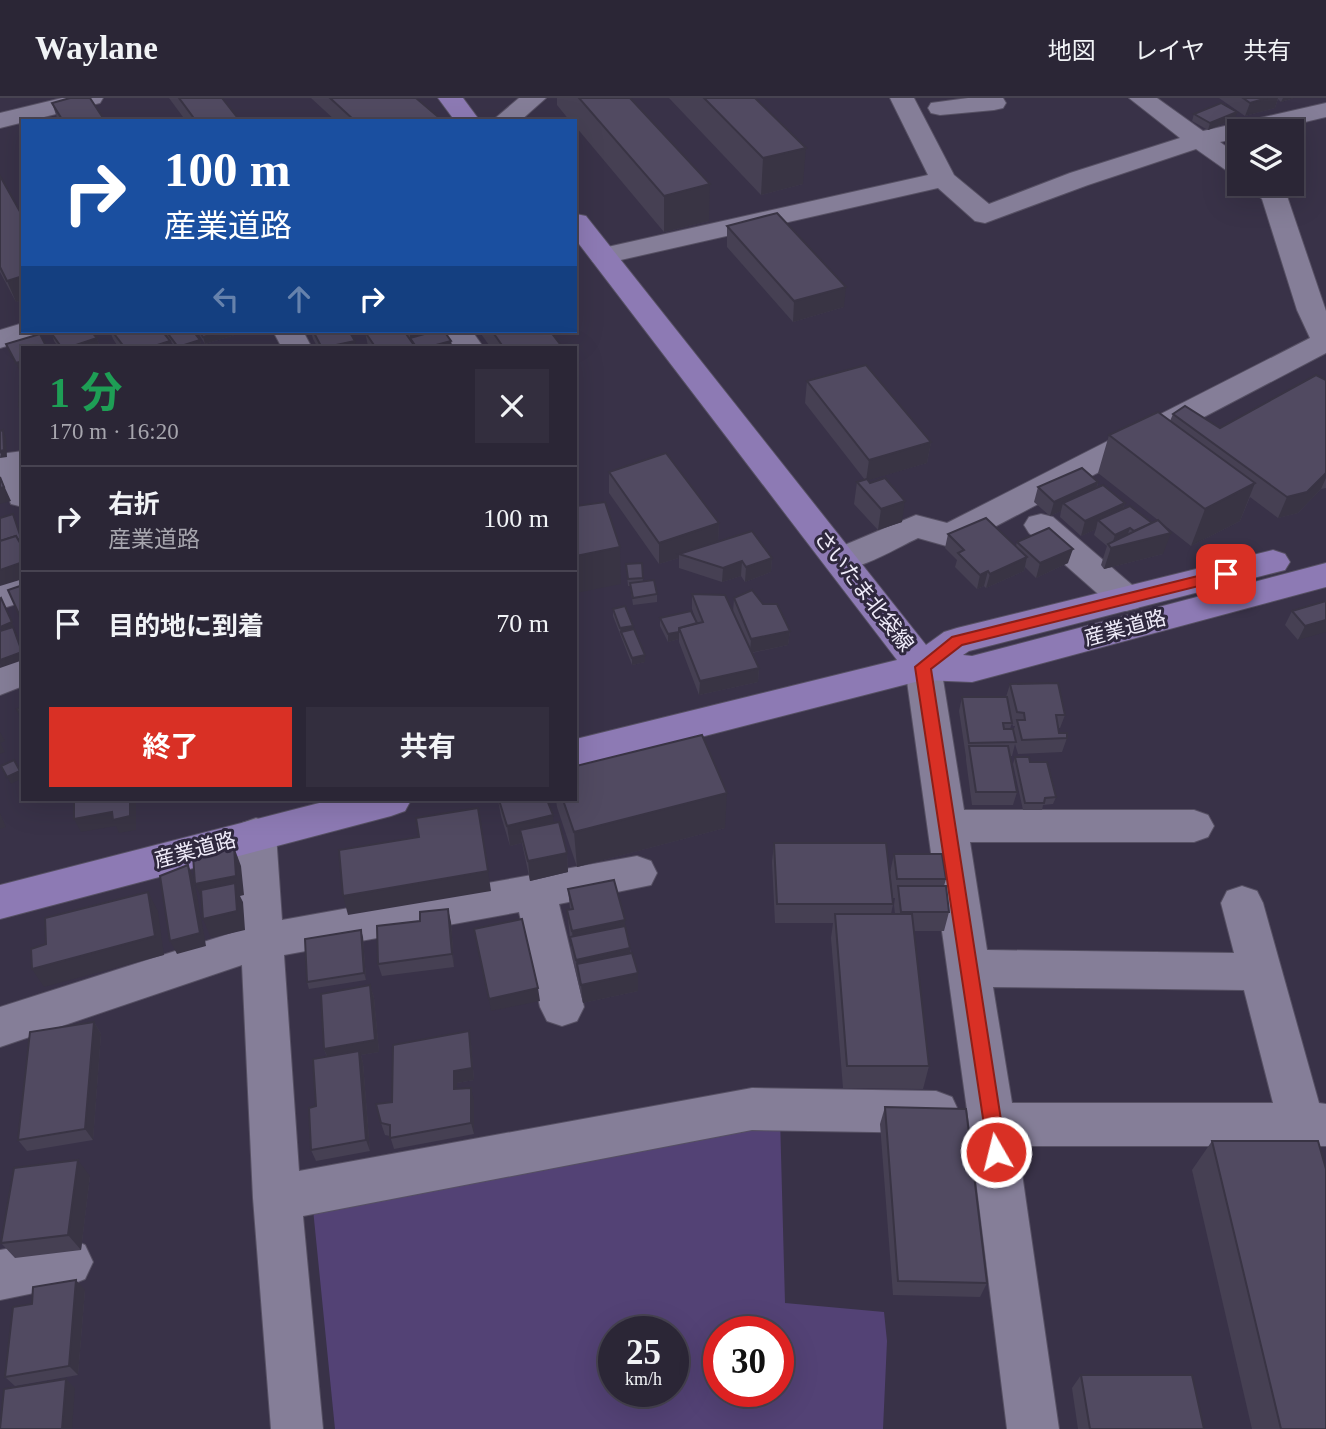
<!DOCTYPE html>
<html lang="ja">
<meta charset="utf-8">
<style>
:root{--surface:#2b2636;--page:#332e3e;--text:#f1f3f6;--muted:#a6a5ad;--line:#474351;--accent:#d93025}
body{margin:0;font-family:"Times New Roman","Noto Sans JP",serif;background:var(--page);color:var(--text);height:100vh;display:flex;flex-direction:column;font-size:26px;white-space:nowrap}
*{box-sizing:border-box;margin:0}
p{font-size:23px;color:var(--muted)}
.icon{flex:none;width:38px;height:38px;fill:none;stroke:currentColor;stroke-width:2;stroke-linecap:round;stroke-linejoin:round}
.map{position:relative;flex:1;overflow:hidden}
.panel{position:absolute;left:21px;top:248px;width:556px;height:455px;display:flex;flex-direction:column;background:var(--surface);border-radius:0px;box-shadow:0 7px 28px #0002,0 0 0 2px var(--line)}
.panel>*{flex:none}
.banner{position:absolute;left:21px;top:21px;width:556px;height:214px;border-radius:0px;box-shadow:0 7px 28px #0002,0 0 0 2px var(--line);background:#1a4fa0;color:#fff;overflow:hidden}
.controls{position:absolute;left:1227px;top:21px;display:grid;gap:14px}
.controls a{display:grid;place-items:center;width:77px;height:77px;border-radius:0px;background:var(--surface);box-shadow:0 7px 28px #0002,0 0 0 2px var(--line);font-size:35px}
.speed{position:absolute;left:598px;top:1218px;display:flex;gap:14px;font-size:35px;font-weight:700;text-align:center}
.speed>*{display:grid;place-content:center;width:91px;height:91px;border-radius:50%;background:var(--surface);box-shadow:0 7px 28px #0002,0 0 0 2px var(--line);line-height:1}
.speed small{font-size:18px;font-weight:400}
.speed .limit{border:10px solid #d22;background:#fff;color:#111}
.pin{position:absolute;display:grid;place-items:center;width:60px;height:60px;color:#fff;margin:-30px;border-radius:14px;box-shadow:0 4px 10px #0006}
.me{position:absolute;width:77px;margin:-38px;rotate:352deg;stroke-linejoin:round;filter:drop-shadow(0 0 5px #0008)}
.turn{display:flex;align-items:center;gap:24px;height:147px;padding:0 28px;font-size:32px}
.turn .icon{width:91px;height:91px;stroke-width:2.5}
.turn b{display:block;font-size:49px;line-height:60px}
.lanes{display:flex;align-items:center;height:66px;padding:0 28px;background:#0003;justify-content:center;gap:35px;direction:ltr}
.lanes .off{opacity:.35}
.round{display:grid;place-items:center;flex:none;width:74px;height:74px;border-radius:0px;background:var(--page)}
.head{display:flex;align-items:center;justify-content:space-between;height:119px;padding:0 28px}
h1{font-size:42px;font-weight:700;line-height:52px;color:#1e9e55}
.primary-button{display:flex;gap:14px;margin-top:auto;padding:14px 28px}
.primary-button a{flex:1;height:80px;border-radius:0px;background:var(--accent);color:#fff;font-size:28px;font-weight:700;line-height:80px;text-align:center}
.primary-button a+a{background:var(--page);color:var(--text)}
ul{padding:0;list-style:none}
li{display:flex;align-items:center;gap:21px;height:105px;padding:0 28px;border-top:2px solid var(--line)}
li div{flex:1}
li b{display:block;font-size:26px}
li em{font-style:normal}
header{display:flex;align-items:center;gap:42px;box-sizing:border-box;height:98px;padding:0 35px;background:var(--surface);border-bottom:2px solid var(--line)}
header strong{font-size:33px}
nav{display:flex;gap:38px;margin-inline-start:auto;font-size:24px}
.map>svg:first-child{display:block}
.green{fill:#534275;fill-rule:evenodd}
.lines{fill:none;stroke-linecap:round;stroke-linejoin:round}
.minor-casing{stroke:#565063;stroke-width:2}
.major-casing{stroke:#565063;stroke-width:2}
.minor{fill:#857e98;fill-rule:evenodd}
.major{fill:#8d7ab4;fill-rule:evenodd}
.wall{fill:#464053;fill-rule:evenodd}
.shaded-wall{fill:#393444}
.building{fill:#514a61;stroke:#393444;stroke-width:2}
.route{fill:#d93025;stroke:#8d1f18;stroke-width:2}
.labels{text-anchor:middle;dominant-baseline:central;stroke-width:6;stroke-linejoin:round;paint-order:stroke}
.street-label{font-size:21px;fill:#efebf9;stroke:#2f283e}
</style>
<header>
<strong>Waylane</strong>
<nav><a>地図</a><a>レイヤ</a><a>共有</a></nav>
</header>
<div class="map">
<svg width="1326" height="1331" viewBox="0 0 1326 1331">
<rect width="100%" height="100%" fill="#393248"/>
<path class="green" d="M780,1019L785,1205L884,1214L887,1243L883,1331H335L313,1111ZM614,1234H674V1293H614ZM719,1234H779V1293H719Z"/>
<g class="lines">
<defs>
<g id="minor">
<path d="M62,0H103L100,5L0,30V15Z"/>
<path d="M519,0H546L520,23H492Z"/>
<path d="M890,0H914L954,77L989,106L1070,75L1180,40L1129,0H1157L1203,33L1326,5V19L1267,33H1239V40L1220,44L1239,58V78L1230,75L1196,51L1088,87L985,125L975,123L938,90L603,166L593,164L589,158L593,152L603,150L928,77Z"/>
<path d="M968,0H1003L1006,5L1003,10L994,12L940,17L931,15L928,10L931,5Z"/>
<path d="M1246,86H1275L1287,98L1326,213V255L962,446L950,449L918,440C894,451 853,478 828,470L823,462L828,454L916,417L947,425L1310,240L1297,212L1262,101Z"/>
<path d="M23,225V233H42L37,239L0,250V232Z"/>
<path d="M273,233H303L312,250H282Z"/>
<path d="M442,233H472L484,250H454Z"/>
<path d="M23,353V409L11,406L0,380V356Z"/>
<path d="M1041,416L1053,419L1138,492L1144,501L1138,510L1126,513L1114,510L1029,435L1024,427L1029,419Z"/>
<path d="M23,479V504L0,511V486Z"/>
<path d="M923,556L936,560L941,569L964,712H1194L1208,717L1214,728L1208,739L1194,744H970L987,852L1234,855L1221,805L1227,793L1242,788L1257,793L1263,805L1319,1005L1326,1006V1048H1018L1059,1331H1007L969,1026L905,569L910,560ZM993,889L1244,892L1273,1005H1012Z"/>
<path d="M23,559V588L0,597V567Z"/>
<path d="M256,720L270,725L276,736L282,822L637,758L651,763L657,775L651,787L559,806L584,909L577,923L562,928L547,923L540,909L519,814L284,857L299,1073L752,990L936,993L952,999L959,1014L952,1029L936,1035L752,1032L303,1118L323,1331H271L253,1100L242,867L0,949V909L241,832L236,736L242,725Z"/>
<path d="M68,1140L85,1147L93,1164L85,1181L68,1188L0,1202V1152Z"/>
</g>
<g id="major">
<path d="M438,0H463L480,23H455Z"/>
<path d="M576,116L586,118L926,547L944,534L957,530L1273,452L1285,456L1290,464L1285,472L969,553L963,557L972,558L1326,465V489L972,584L923,582L576,671V641L897,562L576,142Z"/>
<path d="M331,702H411L405,713L391,718L0,821V787Z"/>
</g>
</defs>
<use href="#minor" class="minor-casing"/>
<use href="#major" class="major-casing"/>
<use href="#minor" class="minor"/>
<use href="#major" class="major"/>
</g>
<g class="wall">
<path d="M169,0H222L240,23H186Z"/>
<path d="M311,0H416L443,23H336Z"/>
<path d="M557,0H630L709,123L664,134L576,29V23H570L557,7Z"/>
<path d="M669,0H755L803,86L761,97Z"/>
<path d="M1219,0H1294L1281,4L1278,1L1275,10L1245,18Z"/>
<path d="M52,5L105,23H58Z"/>
<path d="M1194,16L1235,21L1208,32L1192,23Z"/>
<path d="M0,78L23,119V202L16,204L0,174Z"/>
<path d="M727,128L844,209L793,224L727,149Z"/>
<path d="M56,233L97,240L99,247L90,250H59L54,243L52,236L57,235Z"/>
<path d="M110,233H162L171,248H174L164,233H193L200,242L202,249L199,250H119L113,241Z"/>
<path d="M197,233H237L238,236L205,246Z"/>
<path d="M311,233H349L356,250H318L313,241Z"/>
<path d="M405,233H444L451,243L452,250H369L368,248L365,234L406,235Z"/>
<path d="M479,233H550L563,250H491Z"/>
<path d="M1326,282V390L1321,391L1298,415L1278,420L1250,399L1240,423L1191,448L1098,375L1109,337L1170,323L1173,316L1220,330Z"/>
<path d="M807,283L931,344L927,365L868,382L902,424L878,432L854,406L857,384L865,382L805,305Z"/>
<path d="M609,374L719,425L718,444L772,460L771,474L745,484L741,478L722,484L679,470V460L659,466L609,395Z"/>
<path d="M1098,384L1097,389L1125,405L1123,411L1163,456L1104,471L1101,467L1107,448L1094,437L1096,431L1081,438L1060,419L1061,413L1050,418L1034,404L1038,389Z"/>
<path d="M948,436L1016,448L1017,444L1068,465L1036,480L1025,469L1024,473L986,490L984,488L977,491L955,469L957,462L945,450Z"/>
<path d="M642,465L643,484L657,496V504L633,507L630,488H628L626,466Z"/>
<path d="M692,496L733,514L734,500L763,506L790,533L788,547L752,555L759,570L758,584L699,597L679,544V541L668,544L660,528V520L697,525L692,511Z"/>
<path d="M1326,503L1298,542L1285,527L1292,513Z"/>
<path d="M613,511L633,528V531L645,564L632,567L613,518Z"/>
<path d="M1010,586L1065,617L1060,630H1059V635L1067,640L1062,654L1018,656L1015,646L1012,658H1010L1017,694L1013,707H972L966,662V659L959,613L962,599H1006ZM1011,620L1013,628H1015L1013,634L1010,631L1012,625Z"/>
<path d="M1015,659L1030,664L1056,699L1053,706L1043,707L1042,712H1023L1013,666Z"/>
<path d="M498,702H547L553,725L567,755L568,774L530,783L522,745L510,748L501,718Z"/>
<path d="M556,702H576L725,730L577,769L557,709Z"/>
<path d="M774,745L893,806L891,816H895L894,807L895,800H893L890,775L894,756L946,781L944,788L949,814L944,833H914L929,968L923,991L843,990L831,840L833,825H775L772,764Z"/>
<path d="M568,791L625,822V830L631,855L638,875V893L583,905L572,858L567,812L570,811Z"/>
<path d="M451,824L454,869L382,878L378,866Z"/>
<path d="M363,839L366,882L309,891L307,884Z"/>
<path d="M370,887L374,900L379,954L361,957L363,965L370,1053L316,1063L311,1052L316,1008L327,959L324,951Z"/>
<path d="M94,924L101,936L93,1042L27,1053L18,1042Z"/>
<path d="M471,945L474,982L457,985V990L474,1002V1036L394,1051L390,1038L385,1037L381,1025L392,1004Z"/>
<path d="M885,1009L987,1185L980,1199L893,1197L880,1026Z"/>
<path d="M1212,1043L1326,1331H1252L1192,1072Z"/>
<path d="M90,1078L81,1152L15,1160L1,1145Z"/>
<path d="M85,1192L78,1277L15,1288L5,1279L32,1206Z"/>
<path d="M1081,1277L1204,1331H1078L1072,1290Z"/>
</g>
<g class="shaded-wall">
<path d="M1267,0H1278L1275,10L1245,18L1250,5Z"/>
<path d="M1283,0H1294L1281,4Z"/>
<path d="M1237,14L1235,21L1208,32L1210,25Z"/>
<path d="M806,50L803,86L761,97L763,60Z"/>
<path d="M710,86L709,123L664,134V98Z"/>
<path d="M23,178V202L16,204L7,183Z"/>
<path d="M846,189L844,209L793,224L794,203Z"/>
<path d="M223,233H237L238,236L205,246L203,239Z"/>
<path d="M240,233H250V234L241,236Z"/>
<path d="M421,233H442L410,240V236Z"/>
<path d="M97,240L99,247L90,250H67Z"/>
<path d="M200,242L202,249L199,250H178V249Z"/>
<path d="M170,243L172,250H148Z"/>
<path d="M355,243L356,250H322Z"/>
<path d="M451,243L452,250H425Z"/>
<path d="M23,263V271L19,272L16,265Z"/>
<path d="M23,307V317L19,308Z"/>
<path d="M3,332L6,340L7,359L0,360Z"/>
<path d="M931,344L927,365L866,383L869,362Z"/>
<path d="M1326,375V380L1321,391L1298,415L1278,420L1287,399Z"/>
<path d="M1,381L11,403L0,406V390Z"/>
<path d="M1098,384L1094,398L1063,405L1061,413L1050,418L1054,404Z"/>
<path d="M1255,385L1240,423L1191,448L1205,411Z"/>
<path d="M905,403L902,424L878,432L881,411Z"/>
<path d="M1125,405L1120,419L1098,422L1096,431L1081,438L1085,423Z"/>
<path d="M13,416L23,442V448L0,456Z"/>
<path d="M719,425L718,446L679,456V460L659,466V445Z"/>
<path d="M1130,430L1125,444L1171,435L1163,456L1104,471L1115,437Z"/>
<path d="M620,449L621,486L576,495V458Z"/>
<path d="M1073,451L1068,465L1036,480L1040,465Z"/>
<path d="M1027,459L1024,473L986,490L990,476Z"/>
<path d="M772,460L771,474L745,484L746,469Z"/>
<path d="M742,463L741,478L722,484L723,470Z"/>
<path d="M23,464V481L0,488V472Z"/>
<path d="M988,473L984,488L977,491L980,477Z"/>
<path d="M1,500L15,532L23,553V562L0,570Z"/>
<path d="M1326,522V534L1298,542L1305,528Z"/>
<path d="M633,528L634,535L621,534V537L620,530Z"/>
<path d="M790,533L788,547L750,555L751,541Z"/>
<path d="M679,534V541L668,544V536Z"/>
<path d="M645,557V564L632,567V560Z"/>
<path d="M759,570L758,584L699,597L700,583Z"/>
<path d="M0,634L5,643L1,645L0,644Z"/>
<path d="M0,644L5,654L0,656Z"/>
<path d="M20,673L23,680L11,686L7,679Z"/>
<path d="M727,695L725,730L577,769L574,734Z"/>
<path d="M130,702H136V732L119,735L116,728L81,734L74,721Z"/>
<path d="M0,715L6,729L0,731Z"/>
<path d="M553,717L555,737L520,732L522,745L510,748L507,728Z"/>
<path d="M234,749L241,768L244,797L240,798L243,804L245,832L211,840L203,821L204,806L195,786Z"/>
<path d="M567,755L568,774L530,783L528,763Z"/>
<path d="M188,767L194,780L206,848L177,856L170,843Z"/>
<path d="M488,773L491,793L348,817L343,798Z"/>
<path d="M148,794L158,813L164,857L44,889L32,871Z"/>
<path d="M448,811L451,824L454,869L452,856Z"/>
<path d="M625,822L626,841L574,852L572,833Z"/>
<path d="M361,832L363,839L366,882L364,875Z"/>
<path d="M630,850L631,869L577,866L578,880L576,862Z"/>
<path d="M638,875V893L583,905L581,887Z"/>
<path d="M370,887L374,900L379,954L361,957L363,965L370,1053L366,1042L329,963L324,951Z"/>
<path d="M538,890L540,903L491,913L489,901Z"/>
<path d="M94,924L101,936L93,1042L85,1031Z"/>
<path d="M469,933L471,945L474,982L457,985V1002L454,991V973Z"/>
<path d="M471,990L474,1002V1036L471,1025Z"/>
<path d="M78,1062L90,1078L81,1152L68,1137Z"/>
<path d="M76,1182L85,1192L78,1277L69,1268Z"/>
<path d="M66,1281L75,1290L72,1331H62Z"/>
</g>
<g class="building">
<path d="M70,0H90L105,23H63L52,5Z"/>
<path d="M179,0H222L240,23H196Z"/>
<path d="M330,0H416L443,23H355Z"/>
<path d="M579,0H630L710,86L664,98Z"/>
<path d="M704,0H755L806,50L763,60Z"/>
<path d="M1243,0H1267L1250,5Z"/>
<path d="M1221,5L1237,14L1210,25L1194,16Z"/>
<path d="M0,78L23,119V178L7,183L0,169Z"/>
<path d="M777,115L846,189L794,203L727,128Z"/>
<path d="M57,233H91L97,240L67,250H62L52,236L58,234Z"/>
<path d="M112,233H162L170,243L148,250H125Z"/>
<path d="M166,233H193L200,242L178,249Z"/>
<path d="M199,233H223L203,239Z"/>
<path d="M313,233H349L355,243L322,250Z"/>
<path d="M370,233H404L416,250H376L365,234Z"/>
<path d="M407,233H421L410,236Z"/>
<path d="M435,233H444L451,243L425,250H417L410,240Z"/>
<path d="M492,233H550L563,250H504Z"/>
<path d="M40,236L47,250H23V263L16,265L6,246Z"/>
<path d="M175,247L178,250H166Z"/>
<path d="M866,267L931,344L869,362L807,283Z"/>
<path d="M1316,277L1326,282V375L1307,394L1287,399L1173,316L1185,308L1220,330Z"/>
<path d="M23,286V307L19,308L20,287Z"/>
<path d="M1158,314L1255,385L1205,411L1109,337Z"/>
<path d="M3,332L4,352L0,353V333Z"/>
<path d="M666,355L719,425L659,445L609,374Z"/>
<path d="M1082,370L1098,384L1054,404L1038,389Z"/>
<path d="M0,379L4,389L0,390Z"/>
<path d="M885,380L905,403L881,411L857,384L867,381L870,385Z"/>
<path d="M1103,387L1125,405L1085,423L1063,405Z"/>
<path d="M605,404L620,449L576,458V408Z"/>
<path d="M1130,408L1152,425L1134,433L1130,430L1115,437L1098,422Z"/>
<path d="M13,416L21,440L18,442L16,438L0,443V420Z"/>
<path d="M986,420L1027,459L990,476L988,473L980,477L958,455L964,452L948,436Z"/>
<path d="M1158,422L1171,435L1111,450L1108,446Z"/>
<path d="M1049,430L1073,451L1040,465L1017,444Z"/>
<path d="M752,433L772,460L746,469L742,463L723,470L679,456Z"/>
<path d="M16,438L23,450V464L0,472V443Z"/>
<path d="M642,465L643,480L628,481L626,466Z"/>
<path d="M654,482L657,496L633,500L630,485Z"/>
<path d="M23,487V525L8,492Z"/>
<path d="M752,492L763,506H777L790,533L751,541L734,500Z"/>
<path d="M692,496L725,497L759,570L700,583L679,530L703,524Z"/>
<path d="M1,500L12,524L0,529V501Z"/>
<path d="M1326,503V522L1305,528L1292,513Z"/>
<path d="M625,508L633,528L620,530L613,511Z"/>
<path d="M691,513L697,525L679,530V534L668,536L660,520Z"/>
<path d="M13,529L22,554L0,562V533Z"/>
<path d="M634,531L645,557L632,560L621,534Z"/>
<path d="M1058,585L1065,617H1056L1059,635H1067V640L1022,642L1017,622H1025L1024,615L1017,614L1010,586Z"/>
<path d="M962,599H1007L1012,625H1003L1004,631H1013L1016,644L969,645Z"/>
<path d="M23,609V623L17,611Z"/>
<path d="M702,637L727,695L574,734L563,702H576V668Z"/>
<path d="M969,648H1008L1017,694H976Z"/>
<path d="M1015,659H1029L1030,664H1047L1056,699L1045,700L1044,705H1025Z"/>
<path d="M14,662L20,673L7,679L1,668Z"/>
<path d="M74,702H130V718L113,722L112,714L74,721Z"/>
<path d="M499,702H547L553,717L507,728Z"/>
<path d="M478,710L488,773L343,798L339,752L419,739L416,720Z"/>
<path d="M559,724L567,755L528,763L520,732Z"/>
<path d="M774,745H886L893,806H777Z"/>
<path d="M234,749L236,778L195,786L193,757Z"/>
<path d="M894,756H942L946,781H897Z"/>
<path d="M188,767L200,835L170,843L160,778Z"/>
<path d="M614,782L625,822L572,833L567,812L573,811L568,791Z"/>
<path d="M235,785L237,813L203,821L201,792Z"/>
<path d="M898,788H946L949,814H901Z"/>
<path d="M148,794L155,838L32,871L31,851L46,846L45,820Z"/>
<path d="M448,811L452,856L378,866L377,828L420,823V814Z"/>
<path d="M835,816H912L929,968H847Z"/>
<path d="M522,821L538,890L489,901L474,831Z"/>
<path d="M625,828L630,850L576,862L570,839Z"/>
<path d="M361,832L364,875L307,884L305,841Z"/>
<path d="M632,855L638,875L581,887L577,866Z"/>
<path d="M370,887L375,942L324,951L321,896Z"/>
<path d="M94,924L85,1031L18,1042L30,934Z"/>
<path d="M469,933L472,970L454,973V991L471,990V1025L390,1040V1027L381,1025L376,1006L392,1004L393,947Z"/>
<path d="M359,953L366,1042L311,1052L309,1010L316,1008L313,961Z"/>
<path d="M885,1009L966,1011L987,1185L898,1183Z"/>
<path d="M1212,1043H1318L1326,1071V1331H1281Z"/>
<path d="M78,1062L68,1137L1,1145L14,1070Z"/>
<path d="M76,1182L69,1268L5,1279L13,1209L32,1206L33,1189Z"/>
<path d="M1081,1277H1192L1204,1331H1090Z"/>
<path d="M66,1281L62,1331H0L4,1291Z"/>
</g>
<path class="route" d="M1226,471L1231,472V480L962,547L931,571L1006,1054L1003,1060L996,1063L989,1060L915,569L952,539Z"/>
<g class="labels">
<g class="street-label">
<text transform="translate(864 493) rotate(52)">さいたま北袋線</text>
<text transform="translate(1125 530) rotate(-15)">産業道路</text>
<text transform="translate(195 752) rotate(-15)">産業道路</text>
</g>
</g>
</svg>
<div class="controls">
<a><svg class="icon" aria-label="layers" viewBox="0 0 24 24"><path d="M12 4l9 5-9 5-9-5zM3 14l9 5 9-5"/></svg></a>
</div>
<div class="speed"><div>25<small>km/h</small></div><div class="limit">30</div></div>
<div class="pin" style="left:1226px;top:476px;background:#d93025"><svg class="icon" aria-label="arrive" viewBox="0 0 24 24"><path d="M6 21V4h12l-3 4 3 4H6"/></svg></div>
<svg class="me" style="left:996px;top:1054px" viewBox="-20 -20 40 40"><circle r="17" fill="#d93025" stroke="#fff" stroke-width="3"/><path d="M0-11L8 9 0 5-8 9z" fill="#fff"/></svg>
<div class="banner">
<div class="turn"><svg class="icon" aria-label="right" viewBox="0 0 24 24"><path d="M7 20v-9h11M14 6l5 5-5 5"/></svg><div><b>100 m</b>産業道路</div></div>
<div class="lanes"><svg class="icon off" aria-label="left" viewBox="0 0 24 24"><path d="M17 20v-9H6M10 6l-5 5 5 5"/></svg><svg class="icon off" aria-label="ahead" viewBox="0 0 24 24"><path d="M12 20V5M6 11l6-6 6 6"/></svg><svg class="icon" aria-label="right" viewBox="0 0 24 24"><path d="M7 20v-9h11M14 6l5 5-5 5"/></svg></div>
</div>
<section class="panel">
<div class="head"><div><h1>1 分</h1><p>170 m · 16:20</p></div><a class="round"><svg class="icon" aria-label="close" viewBox="0 0 24 24"><path d="M6 6l12 12M18 6L6 18"/></svg></a></div>
<ul>
<li><svg class="icon" aria-label="right" viewBox="0 0 24 24"><path d="M7 20v-9h11M14 6l5 5-5 5"/></svg><div><b>右折</b><p>産業道路</p></div><em>100 m</em></li>
<li><svg class="icon" aria-label="arrive" viewBox="0 0 24 24"><path d="M6 21V4h12l-3 4 3 4H6"/></svg><div><b>目的地に到着</b></div><em>70 m</em></li>
</ul>
<div class="primary-button"><a>終了</a><a>共有</a></div>
</section>
</div>
